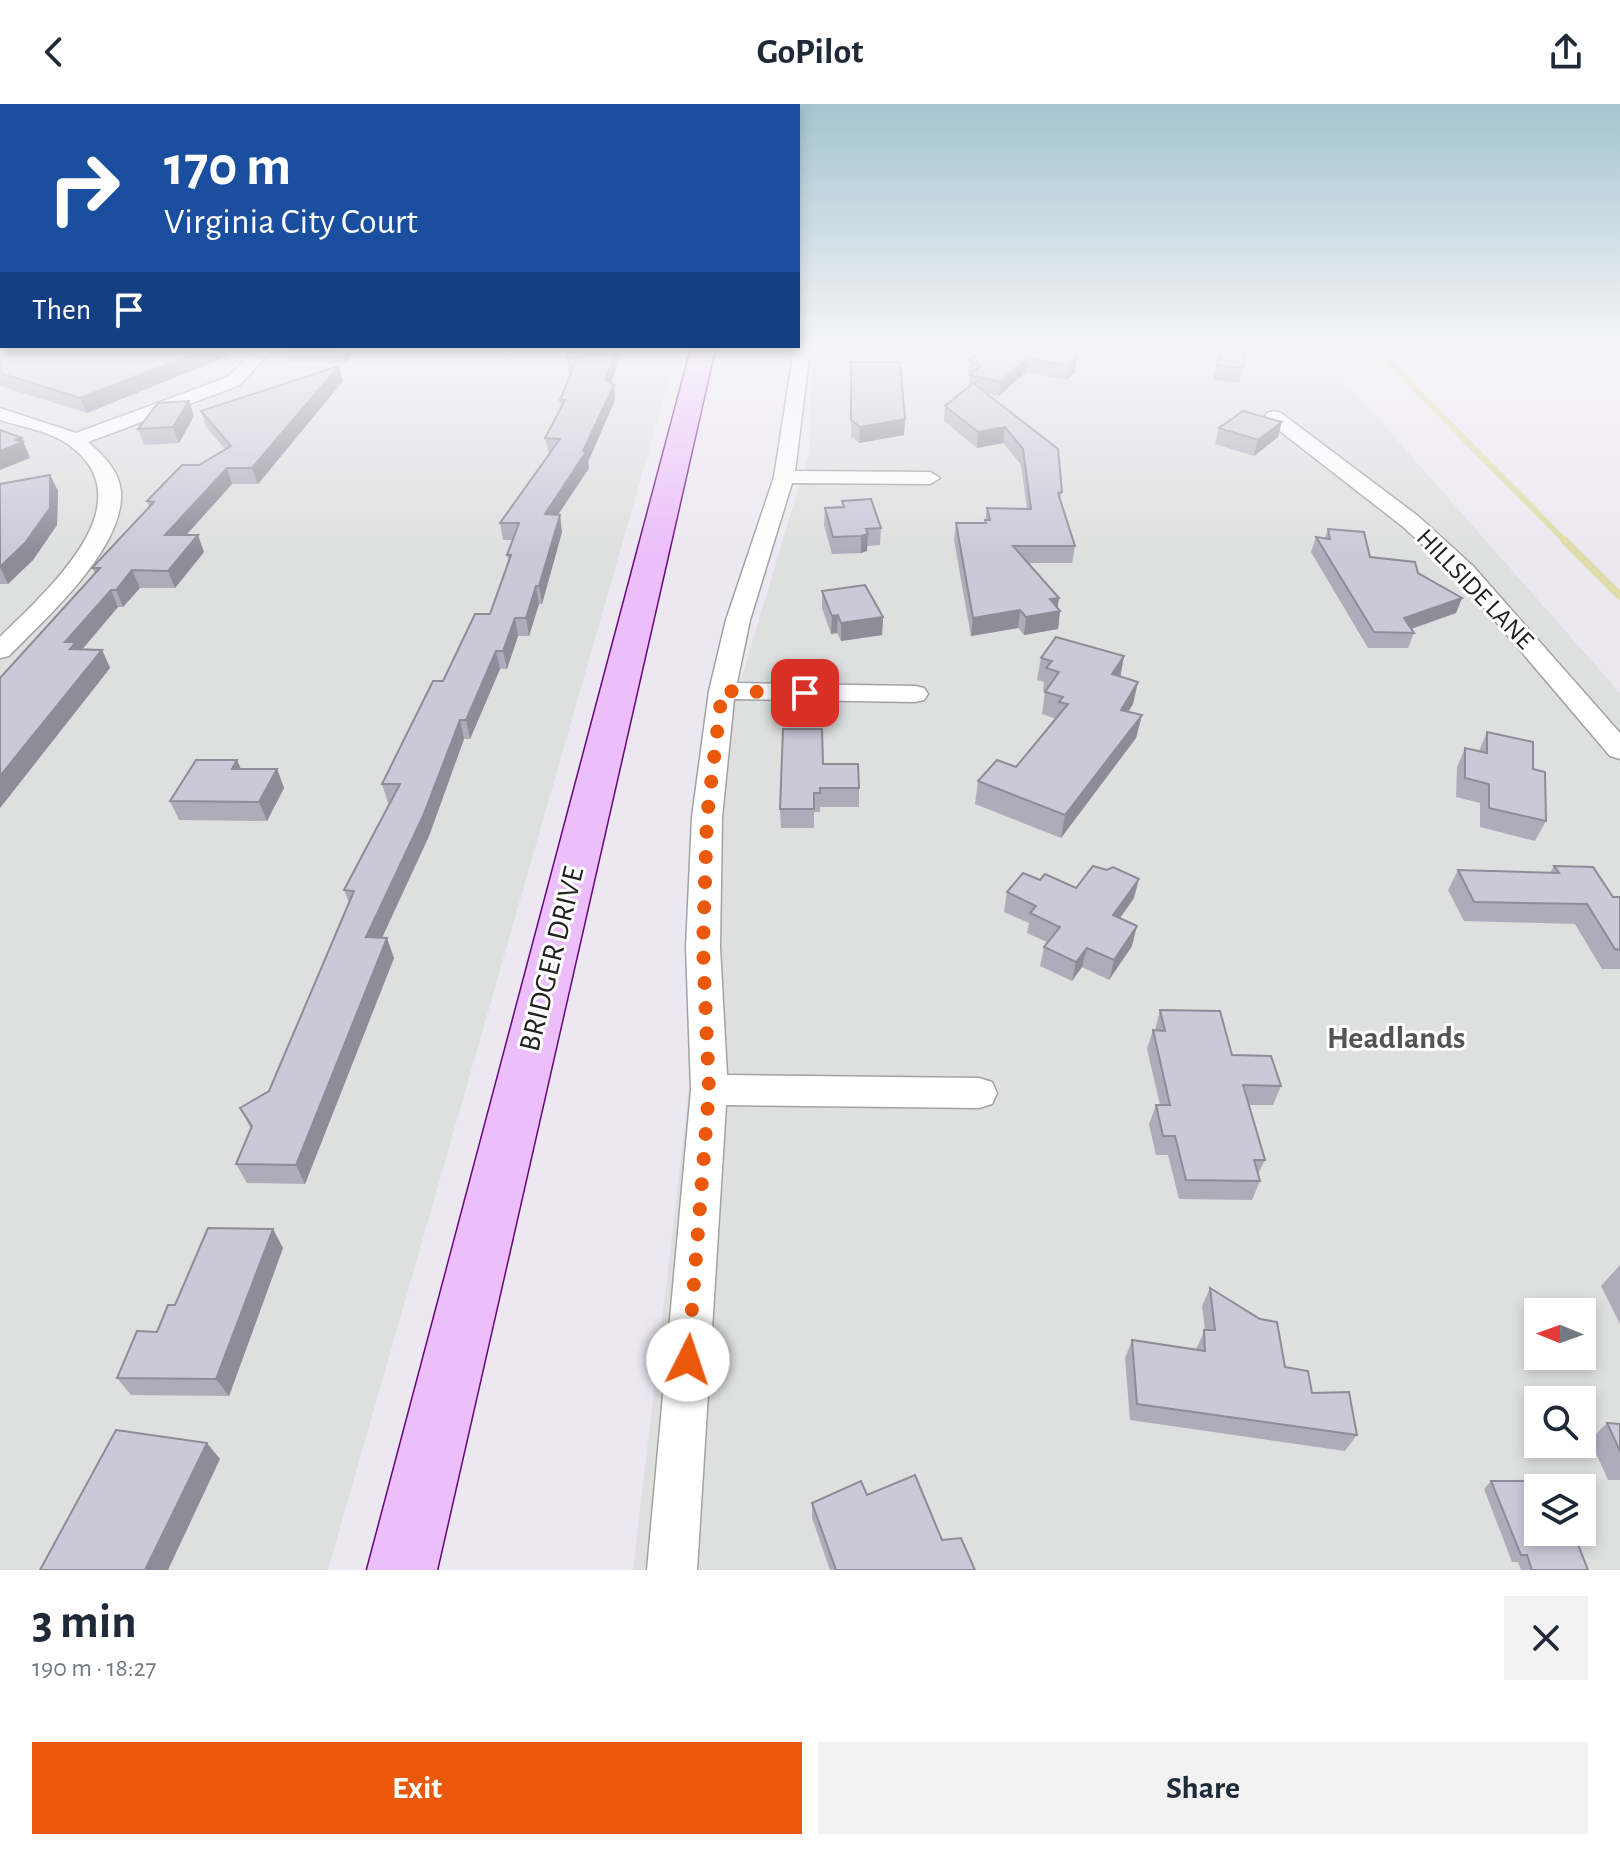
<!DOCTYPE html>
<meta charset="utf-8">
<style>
:root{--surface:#fff;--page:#f2f2f3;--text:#1f2937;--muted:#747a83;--accent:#ea580c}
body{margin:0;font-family:"Alegreya Sans",sans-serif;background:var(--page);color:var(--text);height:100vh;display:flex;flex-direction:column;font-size:30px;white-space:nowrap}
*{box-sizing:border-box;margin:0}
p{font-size:26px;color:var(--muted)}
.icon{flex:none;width:44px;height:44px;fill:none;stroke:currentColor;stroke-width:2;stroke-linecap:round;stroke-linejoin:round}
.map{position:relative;height:1466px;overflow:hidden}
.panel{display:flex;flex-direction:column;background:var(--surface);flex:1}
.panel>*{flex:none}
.guide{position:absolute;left:0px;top:0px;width:800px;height:244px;box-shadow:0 4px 12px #0003;background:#1a4fa0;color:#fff;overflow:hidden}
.needle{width:52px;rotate:271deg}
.buttons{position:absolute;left:1524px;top:1194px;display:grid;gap:16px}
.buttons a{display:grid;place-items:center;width:72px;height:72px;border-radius:0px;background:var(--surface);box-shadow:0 4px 12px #0003;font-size:40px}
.pin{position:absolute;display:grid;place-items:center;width:68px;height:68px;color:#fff;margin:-34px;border-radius:16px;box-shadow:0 4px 12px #0006}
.me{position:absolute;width:88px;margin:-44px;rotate:4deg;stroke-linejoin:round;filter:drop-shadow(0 0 6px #0008)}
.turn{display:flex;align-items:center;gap:28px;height:168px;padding:0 32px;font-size:36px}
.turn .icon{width:104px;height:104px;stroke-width:2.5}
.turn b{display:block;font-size:56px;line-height:68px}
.then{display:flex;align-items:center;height:76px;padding:0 32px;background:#0003;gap:16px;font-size:30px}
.round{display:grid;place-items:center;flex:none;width:84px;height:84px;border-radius:0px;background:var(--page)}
.summary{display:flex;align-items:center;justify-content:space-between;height:136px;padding:0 32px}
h1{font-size:48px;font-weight:700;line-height:60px}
.primary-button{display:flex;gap:16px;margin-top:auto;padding:16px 32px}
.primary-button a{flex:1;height:92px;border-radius:0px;background:var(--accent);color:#fff;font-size:32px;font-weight:700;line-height:92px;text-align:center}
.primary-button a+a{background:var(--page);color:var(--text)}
header{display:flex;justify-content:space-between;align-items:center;height:104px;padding:0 32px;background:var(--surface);font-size:36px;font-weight:700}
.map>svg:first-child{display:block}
.residential{fill:#dedfdf;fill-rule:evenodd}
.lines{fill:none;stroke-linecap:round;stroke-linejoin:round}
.stream-far1{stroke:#dedca9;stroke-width:6}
.stream{stroke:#dedca9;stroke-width:8}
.minor-casing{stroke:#a2a2a2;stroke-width:3}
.secondary-casing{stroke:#67057b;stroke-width:3}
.minor{fill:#fff;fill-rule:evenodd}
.secondary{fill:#ecbefa;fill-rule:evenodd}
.wall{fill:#afacba}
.shaded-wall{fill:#8e8c97}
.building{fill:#cbc8d8;stroke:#8e8c97;stroke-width:2}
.route{stroke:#ea580c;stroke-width:14;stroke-dasharray:0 25.2}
.labels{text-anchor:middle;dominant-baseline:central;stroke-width:6;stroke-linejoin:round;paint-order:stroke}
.far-street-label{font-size:26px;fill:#212121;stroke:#fff}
.street-label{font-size:30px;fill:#212121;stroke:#fff}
.neighbourhood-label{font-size:32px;font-weight:bold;fill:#545454;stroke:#fff}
</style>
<header><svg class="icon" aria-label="back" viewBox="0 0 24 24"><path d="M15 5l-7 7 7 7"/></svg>GoPilot<svg class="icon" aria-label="share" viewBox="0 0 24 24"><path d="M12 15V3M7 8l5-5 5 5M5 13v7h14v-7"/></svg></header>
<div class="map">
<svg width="1620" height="1466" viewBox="0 0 1620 1466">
<rect width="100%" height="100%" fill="#ece8f1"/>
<g class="residential">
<path d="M678,245L328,1466H0V246Z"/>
<path d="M1317,245L1620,589V1466H633L734,599L809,349L812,246ZM1538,1208H1582V1252H1538ZM1538,1296H1582V1340H1538ZM1538,1384H1582V1428H1538Z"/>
</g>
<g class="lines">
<path class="stream-far1" d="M1376,245L1567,439"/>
<path class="stream" d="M1565,437L1620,492"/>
<defs>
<g id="minor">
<path d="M0,245H32L30,249L0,254Z"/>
<path d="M256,245H273L240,281L88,338C103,351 119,366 121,388C124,445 46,514 9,552L0,554V533C45,488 149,399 69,341C50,327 22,323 0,316V304L76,329L228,273Z"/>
<path d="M794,245H810L795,367L930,368L940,374L930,380L792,379L750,516L737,579L915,582L924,584L928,590L924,596L915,598L734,595L722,713L720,843L727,971L979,974L992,978L997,989L992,1000L979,1004L726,1001L697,1466H647L691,986L686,843L692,713L709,587L726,516L774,373Z"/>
<path d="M1274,307L1281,309L1418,412L1473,462L1620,629V655L1610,652L1457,472L1402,422L1267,317L1265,313L1267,309Z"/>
</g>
<path id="secondary" d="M691,245H715L437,1466H367Z"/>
</defs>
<use href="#minor" class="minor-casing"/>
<use href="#secondary" class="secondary-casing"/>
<use href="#minor" class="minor"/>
<use href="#secondary" class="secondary"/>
</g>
<g class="wall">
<path d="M0,245L12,252H228L87,309L0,282Z"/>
<path d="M285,245H357L346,259H289Z"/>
<path d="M571,245H622L611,280L615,296L588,358L589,364L558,411L562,428L542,500H539L529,532H518L507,565H500L470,635H464L429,732L382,834L394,854L305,1080L247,1079L236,1060L251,1025L240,1004L269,987L349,799L344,786L390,699H388L382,680L443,577L490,510L509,458L507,451L513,436H503L500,419L549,350L545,334L561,304L560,296L571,269H569L567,254Z"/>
<path d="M1077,245L1075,268L1067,276L1026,268L999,292L986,289L1062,388L1060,396L1075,442L1072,459H1028L1060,507L1058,525L1024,531L1018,524L971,532L954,436L956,419H985L987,404L1027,405L1021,361L1003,339L977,344L944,317L945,302L969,282L970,271L968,270L969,256Z"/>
<path d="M1220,245L1243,264L1239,279L1213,276Z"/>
<path d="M851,258L905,315L904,331L859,339L851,332Z"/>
<path d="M343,277L258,380H232L186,431L204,448L175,484H140L123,503H118L82,545L102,546L110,564L0,704L95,469L92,464L149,403L147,397L225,345L206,323L201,307Z"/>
<path d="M194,312L179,339L144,341L138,325Z"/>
<path d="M1219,324L1278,333L1254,352L1215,340Z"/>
<path d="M50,371L58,387L57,421L33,456L8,480H0V380Z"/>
<path d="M842,397L881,424L880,441L867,442V447L861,449L832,450L824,421L825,404L842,403Z"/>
<path d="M1328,425L1370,453L1418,469L1462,494L1456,509L1412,525L1414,529L1408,544H1368L1311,448L1316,433L1325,434Z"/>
<path d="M822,487L883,513L882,531L841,537L837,529L831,530L822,504Z"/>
<path d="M1124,552L1120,573L1133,600L1128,608L1142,611L1136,634L1061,734L975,700L978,677L1016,663L1056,615L1042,610L1045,588L1043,587L1044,578L1037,576L1041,554Z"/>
<path d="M1487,628L1533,665L1546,717L1535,737L1480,723V699L1456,693L1457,663L1465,644L1479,647Z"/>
<path d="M237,656L241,665H277L284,684L267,717L179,716L170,697Z"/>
<path d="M823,660L859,684V703H820V708H814V724H781L780,705Z"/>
<path d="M1554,762L1613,793H1620V865H1602L1575,820L1464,817L1448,786L1458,766L1550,769Z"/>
<path d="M1040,776L1134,794L1120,814L1132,842L1109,876L1082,863L1072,877L1040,862L1044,843L1047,838L1027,829L1029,819L1004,808L1007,788Z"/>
<path d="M1160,906L1281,982L1273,1001H1249L1265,1056L1258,1070L1260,1077L1252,1096L1179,1095L1168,1051H1156L1149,1020L1156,1001H1160L1147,945L1153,926H1155Z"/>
<path d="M283,1144L229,1292L131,1291L117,1274L157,1228L175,1201Z"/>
<path d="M1620,1161V1220L1601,1182Z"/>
<path d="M1210,1184L1285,1263L1357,1331L1345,1347L1130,1316L1125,1254L1132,1236L1196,1245L1205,1226L1202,1202Z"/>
<path d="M1607,1319L1620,1320V1376H1608L1590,1336Z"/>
<path d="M1491,1377L1588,1466H1521L1518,1458H1512L1484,1385Z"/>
<path d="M867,1391L942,1436L975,1466H830L812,1414V1399Z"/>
</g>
<g class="shaded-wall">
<path d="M206,245H226L228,252L87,309L80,294Z"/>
<path d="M342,245H357L346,259Z"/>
<path d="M616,245H622L607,292L605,276Z"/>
<path d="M1028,254L1026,268L999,292L1000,278Z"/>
<path d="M1077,254L1075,268L1067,276L1069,262Z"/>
<path d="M339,262L343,277L258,380L252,364Z"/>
<path d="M614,281L615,296L588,358L589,364L547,427L545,410L583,347Z"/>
<path d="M189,297L194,312L179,339L173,323Z"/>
<path d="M905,315L904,331L859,339L860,323Z"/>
<path d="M1282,318L1278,333L1254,352L1258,336Z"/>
<path d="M1005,323L1003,339L977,344L978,328Z"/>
<path d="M22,334L30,354L0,366V347L16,336Z"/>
<path d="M227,364L232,380L171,448L165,431Z"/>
<path d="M50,371L58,387L57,421L33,456L8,480L0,463Z"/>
<path d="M560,411L562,428L542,500L539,482Z"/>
<path d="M868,430L867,447L861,449V432Z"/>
<path d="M198,431L204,448L175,484L168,467Z"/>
<path d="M132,466L140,484L123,503L116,486Z"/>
<path d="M536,482L539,500L529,532L526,514Z"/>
<path d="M111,486L118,503L80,548L78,563L65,538Z"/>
<path d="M1059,494L1057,508L1060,507L1058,525L1024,531L1026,513L1050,495Z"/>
<path d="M1462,494L1456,509L1398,529L1404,514Z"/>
<path d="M1020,506L1018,524L971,532L973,514Z"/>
<path d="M838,511L837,529L831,530L832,512Z"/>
<path d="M883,513L882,531L841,537V519Z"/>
<path d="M515,514L518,532L507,565L503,547Z"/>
<path d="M102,546L110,564L0,704V672Z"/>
<path d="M496,547L500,565L470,635L466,616Z"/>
<path d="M1124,552L1120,574L1112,570Z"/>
<path d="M1138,578L1133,600L1116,628L1121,606Z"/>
<path d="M1142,611L1136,634L1061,734L1065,711Z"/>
<path d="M460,616L464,635L429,732L373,853L366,833Z"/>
<path d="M237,656L245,675L232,665Z"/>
<path d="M277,665L284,684L267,717L259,698Z"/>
<path d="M1139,775L1134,794L1108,831L1113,811Z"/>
<path d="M1137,822L1132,842L1109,876L1114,856Z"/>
<path d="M387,834L394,854L305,1080L296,1061Z"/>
<path d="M1087,844L1082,863L1072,877L1076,858Z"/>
<path d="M273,1125L283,1144L229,1292L216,1275Z"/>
<path d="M207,1339L220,1355L168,1466H145Z"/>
</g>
<g class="building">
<path d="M0,245H7L12,252L34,245H206L80,294L0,269Z"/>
<path d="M571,245H616L605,276L614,281L583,347L586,348L545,410L560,411L539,482H536L526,514H515L503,547H496L466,616H460L423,712L366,833L387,834L296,1061L236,1060L252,1022L240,1004L269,987L354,787L344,786L400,680H382L433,577H443L475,510H490L511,451H507L519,419H500L560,335L545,334L565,296H560L577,254H567Z"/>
<path d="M982,245H1077V254L1069,262L1028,254L1000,278L970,271L981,262L969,256Z"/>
<path d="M1220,245H1246L1243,264L1217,261Z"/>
<path d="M851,258H900L905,315L860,323L851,316Z"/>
<path d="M339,262L252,364H227L165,431H198L168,467L132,466L116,486H111L65,538H76L70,545L102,546L0,672V574L100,464H92L154,398L147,397L182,361H199L231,342L201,307Z"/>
<path d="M973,279L1058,345L1062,388L1058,389L1075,442H1013L1059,494L1050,495L1060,507L1026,513L1020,506L973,514L956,419H986L985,416H990L987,404L1031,405L1023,345L1005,323L978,328L945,302Z"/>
<path d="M189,297L173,323L138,325L158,299Z"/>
<path d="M1243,307L1282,318L1258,336L1219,324Z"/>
<path d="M0,326L22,334L16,336L23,338L0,347Z"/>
<path d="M50,371V404L25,439L0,463V380Z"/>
<path d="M871,395L881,424L866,425L868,430L861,432L833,433L825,404L844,403L842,397Z"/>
<path d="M1328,425L1364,428L1370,453L1415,458L1418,469L1462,494L1404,514L1414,529L1374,528L1316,433L1330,435Z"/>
<path d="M865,481L883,513L841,519L838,511L832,512L822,487Z"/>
<path d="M1056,533L1124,552L1112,570L1138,578L1121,606L1142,611L1065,711L978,677L997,656L1016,663L1068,600L1059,598L1063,593L1045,588L1059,568L1046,564L1052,557L1041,554Z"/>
<path d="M783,625H822L823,660H858L859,684H820V689H814V705H780Z"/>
<path d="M1487,628L1533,638V665L1545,668L1546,717L1489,704V680L1465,674V644L1487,649Z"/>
<path d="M196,656H237L232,665H277L259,698L170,697Z"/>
<path d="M1093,762L1107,766L1113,763L1139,775L1113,811L1137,822L1114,856L1087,844L1076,858L1044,843L1060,823L1030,809L1036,802L1007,788L1023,769L1040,776L1045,770L1076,784Z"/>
<path d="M1554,762L1593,763L1613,793H1620V846L1615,845L1587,800L1474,798L1458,766L1559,769Z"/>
<path d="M1160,906L1220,907L1232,951L1271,952L1281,982L1243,981L1265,1056H1254L1260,1077L1186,1076L1175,1032H1163L1156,1001H1170L1153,926L1165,927Z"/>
<path d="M208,1124L273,1125L216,1275L117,1274L137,1227L157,1228L168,1201H175Z"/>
<path d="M1210,1184L1260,1215L1277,1218L1285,1263L1308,1267L1312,1289L1349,1288L1357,1331L1137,1300L1132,1236L1205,1247L1204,1226H1215Z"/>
<path d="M1607,1319L1620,1320V1347Z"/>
<path d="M116,1326L207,1339L145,1466H40Z"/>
<path d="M915,1371L942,1436L961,1434L975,1466H836L812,1399L861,1377L867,1391Z"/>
<path d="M1491,1377H1552L1555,1384H1538V1428H1573L1588,1466H1532L1527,1451H1521Z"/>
</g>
<linearGradient id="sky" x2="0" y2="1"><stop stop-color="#a4c4cf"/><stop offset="0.54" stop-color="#f6f5f9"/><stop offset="1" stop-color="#f6f5f9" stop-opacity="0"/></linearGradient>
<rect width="1620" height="450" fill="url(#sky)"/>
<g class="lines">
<path class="route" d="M688,1256L709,986L703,843L707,713L722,587L805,589"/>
</g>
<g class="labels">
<g class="far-street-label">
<text transform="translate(1475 485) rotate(46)">HILLSIDE LANE</text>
</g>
<g class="street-label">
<text transform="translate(552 855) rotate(-76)">BRIDGER DRIVE</text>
</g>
<g class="neighbourhood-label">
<text x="1396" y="934">Headlands</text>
</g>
</g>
</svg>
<div class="buttons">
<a><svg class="needle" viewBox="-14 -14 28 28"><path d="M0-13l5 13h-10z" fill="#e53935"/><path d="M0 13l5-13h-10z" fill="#747a83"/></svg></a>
<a><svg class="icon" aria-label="search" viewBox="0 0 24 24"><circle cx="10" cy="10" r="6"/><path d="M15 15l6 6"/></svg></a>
<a><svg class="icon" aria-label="layers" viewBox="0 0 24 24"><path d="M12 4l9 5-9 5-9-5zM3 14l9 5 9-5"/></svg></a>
</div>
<div class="pin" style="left:805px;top:589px;background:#d93025"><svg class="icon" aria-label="arrive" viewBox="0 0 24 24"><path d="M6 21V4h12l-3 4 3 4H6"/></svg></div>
<svg class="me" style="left:688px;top:1256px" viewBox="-20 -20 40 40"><circle r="19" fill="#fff"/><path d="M0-13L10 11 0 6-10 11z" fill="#ea580c"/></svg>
<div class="guide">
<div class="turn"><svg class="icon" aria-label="right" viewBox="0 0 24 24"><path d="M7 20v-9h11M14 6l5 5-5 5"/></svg><div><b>170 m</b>Virginia City Court</div></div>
<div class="then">Then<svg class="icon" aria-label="arrive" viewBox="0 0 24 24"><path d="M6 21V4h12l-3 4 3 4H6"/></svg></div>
</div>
</div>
<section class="panel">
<div class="summary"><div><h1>3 min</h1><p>190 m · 18:27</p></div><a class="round"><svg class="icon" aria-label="close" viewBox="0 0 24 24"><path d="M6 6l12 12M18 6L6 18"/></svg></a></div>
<div class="primary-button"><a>Exit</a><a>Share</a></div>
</section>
